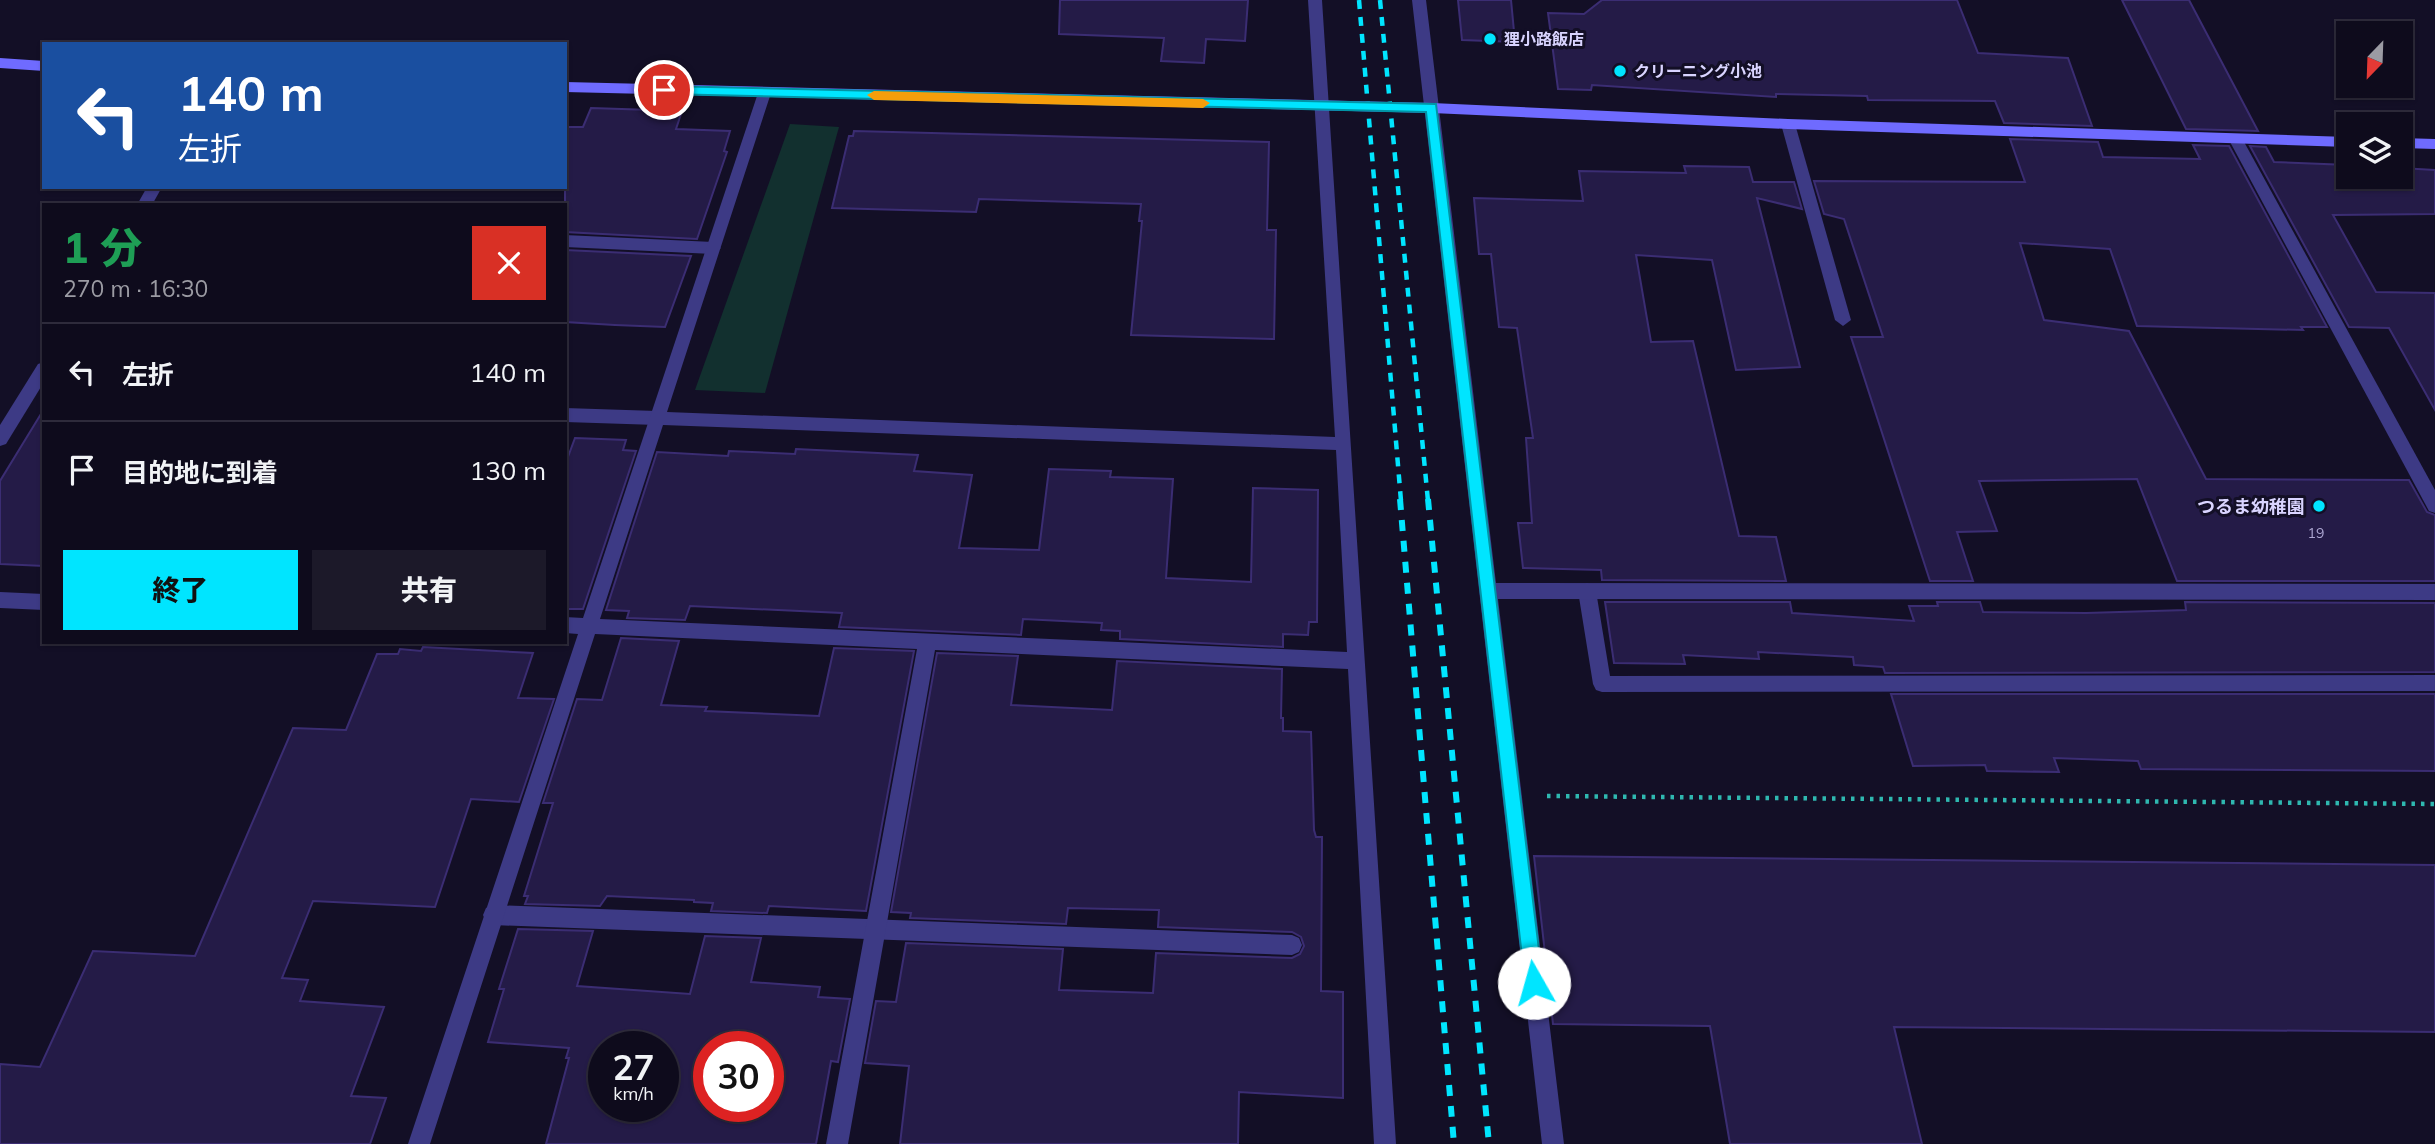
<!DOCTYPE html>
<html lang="ja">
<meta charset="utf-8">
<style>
:root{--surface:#0e0b1c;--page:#1c1929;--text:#f1f3f6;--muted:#9b9ba3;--line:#2e2b3b;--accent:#00e5ff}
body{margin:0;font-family:Mulish,"Noto Sans JP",sans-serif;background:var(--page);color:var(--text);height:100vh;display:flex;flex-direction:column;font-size:26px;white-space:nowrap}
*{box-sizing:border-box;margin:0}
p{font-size:23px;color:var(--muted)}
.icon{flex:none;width:38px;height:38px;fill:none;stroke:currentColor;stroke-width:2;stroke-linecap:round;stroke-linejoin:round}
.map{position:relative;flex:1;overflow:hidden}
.panel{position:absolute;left:42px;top:203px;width:525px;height:441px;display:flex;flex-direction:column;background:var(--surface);border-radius:0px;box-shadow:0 2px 5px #0004,0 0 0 2px var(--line)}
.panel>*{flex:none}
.guide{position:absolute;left:42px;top:42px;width:525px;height:147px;border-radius:0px;box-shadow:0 2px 5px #0004,0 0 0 2px var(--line);background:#1a4fa0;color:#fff;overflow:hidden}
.needle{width:46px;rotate:203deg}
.buttons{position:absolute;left:2336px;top:21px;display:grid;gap:14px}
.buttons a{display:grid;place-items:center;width:77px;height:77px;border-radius:0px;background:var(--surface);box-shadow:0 2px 5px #0004,0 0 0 2px var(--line);font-size:35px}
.speed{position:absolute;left:588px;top:1031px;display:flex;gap:14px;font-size:35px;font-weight:700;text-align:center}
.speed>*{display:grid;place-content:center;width:91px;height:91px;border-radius:50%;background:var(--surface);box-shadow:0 2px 5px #0004,0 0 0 2px var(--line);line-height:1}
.speed small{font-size:18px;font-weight:400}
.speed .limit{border:10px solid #d22;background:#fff;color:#111}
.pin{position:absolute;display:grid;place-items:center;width:60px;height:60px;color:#fff;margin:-30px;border:4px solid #fff;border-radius:50%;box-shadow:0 2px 7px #0007}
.me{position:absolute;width:77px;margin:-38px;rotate:353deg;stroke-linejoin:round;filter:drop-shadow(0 0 5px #0008)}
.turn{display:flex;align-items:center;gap:24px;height:147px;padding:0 21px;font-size:32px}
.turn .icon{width:91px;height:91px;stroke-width:2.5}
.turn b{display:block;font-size:49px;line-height:60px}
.round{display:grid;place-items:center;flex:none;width:74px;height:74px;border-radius:0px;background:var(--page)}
.overview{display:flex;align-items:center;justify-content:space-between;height:119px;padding:0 21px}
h1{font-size:42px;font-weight:800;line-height:52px;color:#1e9e55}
.cta{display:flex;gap:14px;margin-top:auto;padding:14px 21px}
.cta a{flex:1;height:80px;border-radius:0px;background:var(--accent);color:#111;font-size:28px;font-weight:800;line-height:80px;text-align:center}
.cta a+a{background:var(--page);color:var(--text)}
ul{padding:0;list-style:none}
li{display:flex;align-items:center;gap:21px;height:98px;padding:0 21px;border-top:2px solid var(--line)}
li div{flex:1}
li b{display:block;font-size:26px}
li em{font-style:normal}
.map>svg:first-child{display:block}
.green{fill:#12302f}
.building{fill:#241b47;stroke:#3b2d73;stroke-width:2;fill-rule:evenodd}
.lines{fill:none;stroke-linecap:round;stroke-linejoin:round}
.path{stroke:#2fb8b0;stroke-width:4.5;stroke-dasharray:3.5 6;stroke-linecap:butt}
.lane{fill:#3d3a85;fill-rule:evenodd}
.street{fill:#3d3a85;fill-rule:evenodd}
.secondary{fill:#6f6bff;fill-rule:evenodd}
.rail-far1{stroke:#00e5ff;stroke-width:4.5;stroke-dasharray:9 8;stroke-linecap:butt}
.rail{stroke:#00e5ff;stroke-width:6;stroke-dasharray:11 10;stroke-linecap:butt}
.route{fill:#00e5ff;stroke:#0095a6;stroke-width:2}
.slow{fill:#f59e0b}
.poi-dot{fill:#00e5ff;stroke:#130f26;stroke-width:2.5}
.labels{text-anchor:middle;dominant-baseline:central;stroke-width:6;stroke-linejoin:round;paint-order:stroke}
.number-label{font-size:14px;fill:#aca6d1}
.far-poi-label{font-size:16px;font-weight:bold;fill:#d9d4ff;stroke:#130f26;text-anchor:start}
.poi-label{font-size:18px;font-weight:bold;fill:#d9d4ff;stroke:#130f26;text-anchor:end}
</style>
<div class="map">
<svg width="2435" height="1144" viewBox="0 0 2435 1144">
<rect width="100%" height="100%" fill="#130f26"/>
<path class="green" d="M790,124L839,127L765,393L695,390Z"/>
<g class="building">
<path d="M1060,0H1248L1245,41L1206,39L1204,63L1161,61L1164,38L1059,34Z"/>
<path d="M1458,0H1511L1515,42L1462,40Z"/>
<path d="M1602,0H1957L1978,53L2068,58L2092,126L2004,123L1995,101L1868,100L1867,96L1776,94V97L1592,85L1591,90L1558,89L1548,13L1584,14Z"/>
<path d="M2122,0H2189L2258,131L2186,129Z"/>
<path d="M591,108L682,111L676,129L730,131L724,151L727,152L697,239L565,232V127H583Z"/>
<path d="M854,131L1269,142L1267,230H1276L1274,339L1131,335L1142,221H1139L1141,204L979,199L976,212L832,208L849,136H853Z"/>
<path d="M2010,139L2098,142L2103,157L2200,159L2193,145L2229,146L2327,327H2301L2303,330L2137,326L2110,249L2020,243L2044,320L2129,331L2206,479L2409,480L2427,512L2435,515V581H2177L2137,479L1979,481L1997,531L1957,532L1973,581H1930L1851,337H1883L1844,219L1824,214L1814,181L2025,182Z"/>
<path d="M2250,146L2266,147L2274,162L2348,165V177H2401V168L2435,170V214L2333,215L2376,292L2435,293V410L2389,328L2349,327Z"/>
<path d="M1684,166L1749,167L1753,182H1794L1802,209L1757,198L1800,367L1736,370L1712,260L1636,255L1651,342L1693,341L1739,536L1776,537L1786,581L1602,580L1601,570L1523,568L1518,523H1532L1526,438H1533L1517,328L1499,327L1491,254H1479L1474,198L1583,201L1579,171L1686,173Z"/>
<path d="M565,250L691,256L665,327L615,325L565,322Z"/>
<path d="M44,409V566L0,564V481Z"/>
<path d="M575,438L626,440L623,450L636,451L583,609H565V465Z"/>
<path d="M796,449L918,455L914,471L972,475L959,548L1039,550L1049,469L1111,471L1110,477L1173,479L1166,578L1251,582L1253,488L1318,490L1317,622H1309L1308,635L1283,634V647L1120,639V631L1101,630L1102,623L1023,619L1021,635L839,627L842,613L690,606L685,620L627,618L629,611L606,610L657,452L728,456L729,451L795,454Z"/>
<path d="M1605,602H1790L1792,613L1914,621L1909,606H1938L1937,602H1980L1983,612L2086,613L2186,610L2185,602L2435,603V672L1885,673L1883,667L1854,665L1853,657L1758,652L1759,659L1683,655L1685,664L1614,663Z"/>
<path d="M621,638L679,641L661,705L707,707L705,711L819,716L834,648L914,651L866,911L769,906L767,913L711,911L713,903L694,902V900L607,896L600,906L525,904L528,896H524L553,803H543L577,699L602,700Z"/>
<path d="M423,647L533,653L518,698L554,699L519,802L471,799L435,907L313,901L282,978L308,980L300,1001L384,1007L351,1096L386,1098L370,1144H0V1064L40,1067L93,951L195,956L293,728L346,730L377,654H398L400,649L421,651Z"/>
<path d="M937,653L1018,656L1011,705L1112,710L1117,661L1282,669L1281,718H1283V731L1311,732L1314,830L1316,837H1322L1321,991L1343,992V1098L1239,1092L1238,1144H900L909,1066L865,1063L876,1001L896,1002L906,943L1063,949L1059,990L1153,993L1156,953L1292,958L1300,954L1304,946L1301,937L1292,932L1158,927L1159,910L1068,908L1066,924L910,918L911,913L891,912Z"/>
<path d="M1891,694H2435V771L2141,769L2138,761L2054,758L2059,772L1987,771L1985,765L1913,766Z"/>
<path d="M1534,856L2435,865V1032L1894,1027L1922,1144H1730L1710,1026L1553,1024Z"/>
<path d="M518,929L593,931L577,986L690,994L705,936L761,938L751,982L820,987L818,997L850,999L838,1062L831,1061L816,1144H546L569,1058H566L569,1048L488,1042L504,989H499ZM604,1046H663V1106H604ZM709,1046H768V1106H709Z"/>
</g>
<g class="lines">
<path class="path" d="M1547,796L2435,804"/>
<g class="lane">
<path d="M1788,119L1795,124L1851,320L1843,326L1835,320L1781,124Z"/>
<path d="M565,235L713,242L721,248L713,254L565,247Z"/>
<path d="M565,408L657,411L663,413L665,418L663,423L657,425L565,422Z"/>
<path d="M1587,583L1593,586L1596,591L1610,676L2435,675V691L1602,692L1596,690L1593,684L1578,591L1581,586Z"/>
<path d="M493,905L1292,935L1299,938L1302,945L1299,952L1292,955L493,925L486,922L483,915L486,908Z"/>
</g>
<g class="street">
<path d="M1308,0H1322L1396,1144H1374L1348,669L935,650L848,1144H826L917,649L595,634L430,1144H408L578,634L565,633V617L583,618L759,90H769L771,93L667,412L1335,437ZM663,425L1336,450L1347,652L600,619Z"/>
<path d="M1412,0H1426L1496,583L2435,584V600L1498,599L1564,1144H1542Z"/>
<path d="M2236,135L2243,140L2435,490V513L2429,511L2229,140Z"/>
<path d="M147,187H162L152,205H137Z"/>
<path d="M44,362V382L6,444L0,446V425L38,364Z"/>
<path d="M0,592L44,594V610L0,608Z"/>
</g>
<g class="secondary">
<path d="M0,58L44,61V71L0,68Z"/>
<path d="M565,82L1432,103L1788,119L2348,137V147L1788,129L1432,113L565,92Z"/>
<path d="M2401,138L2435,139V149L2401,148Z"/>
</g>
<g class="rail-far1">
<path d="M1359,0L1401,501"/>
<path d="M1380,0L1428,501"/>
</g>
<g class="rail">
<path d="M1400,499L1454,1144"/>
<path d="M1428,499L1489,1144"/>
</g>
</g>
<path class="route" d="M664,86L1436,104L1543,983L1541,990L1534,993L1527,990L1525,983L1426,112L664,94L658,90Z"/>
<path class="slow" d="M874,91L1203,99L1210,103L1203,108L874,100L867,95Z"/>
<g class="poi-dot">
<circle cx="1490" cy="39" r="7"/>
<circle cx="1620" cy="71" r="7"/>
<circle cx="2319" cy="506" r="7"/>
</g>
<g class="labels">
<g class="number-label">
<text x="2316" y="533">19</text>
</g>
<g class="far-poi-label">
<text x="1504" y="39">狸小路飯店</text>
<text x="1634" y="71">クリーニング小池</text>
</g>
<g class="poi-label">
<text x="2305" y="506">つるま幼稚園</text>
</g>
</g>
</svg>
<div class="buttons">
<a><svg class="needle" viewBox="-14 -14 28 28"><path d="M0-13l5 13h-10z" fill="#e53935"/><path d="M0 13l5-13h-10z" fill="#9b9ba3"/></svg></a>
<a><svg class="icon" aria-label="layers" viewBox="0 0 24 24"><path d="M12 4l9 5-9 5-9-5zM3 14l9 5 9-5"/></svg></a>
</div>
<div class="speed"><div>27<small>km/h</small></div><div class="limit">30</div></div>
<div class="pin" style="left:664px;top:90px;background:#d93025"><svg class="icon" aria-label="arrive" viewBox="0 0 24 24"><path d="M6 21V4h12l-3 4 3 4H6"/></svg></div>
<svg class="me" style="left:1534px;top:983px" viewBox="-20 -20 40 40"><circle r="19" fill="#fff"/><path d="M0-13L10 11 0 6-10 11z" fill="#00e5ff"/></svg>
<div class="guide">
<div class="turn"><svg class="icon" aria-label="left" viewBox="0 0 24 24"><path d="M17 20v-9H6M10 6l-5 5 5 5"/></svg><div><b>140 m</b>左折</div></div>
</div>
<section class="panel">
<div class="overview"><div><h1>1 分</h1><p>270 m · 16:30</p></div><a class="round" style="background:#d93025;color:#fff"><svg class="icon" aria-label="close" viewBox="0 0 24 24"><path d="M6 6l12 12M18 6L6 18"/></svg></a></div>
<ul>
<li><svg class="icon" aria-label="left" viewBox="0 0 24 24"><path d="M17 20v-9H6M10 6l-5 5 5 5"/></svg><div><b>左折</b></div><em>140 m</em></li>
<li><svg class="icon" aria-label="arrive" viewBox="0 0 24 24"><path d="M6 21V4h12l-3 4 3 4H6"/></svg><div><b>目的地に到着</b></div><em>130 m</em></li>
</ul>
<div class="cta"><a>終了</a><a>共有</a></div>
</section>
</div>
